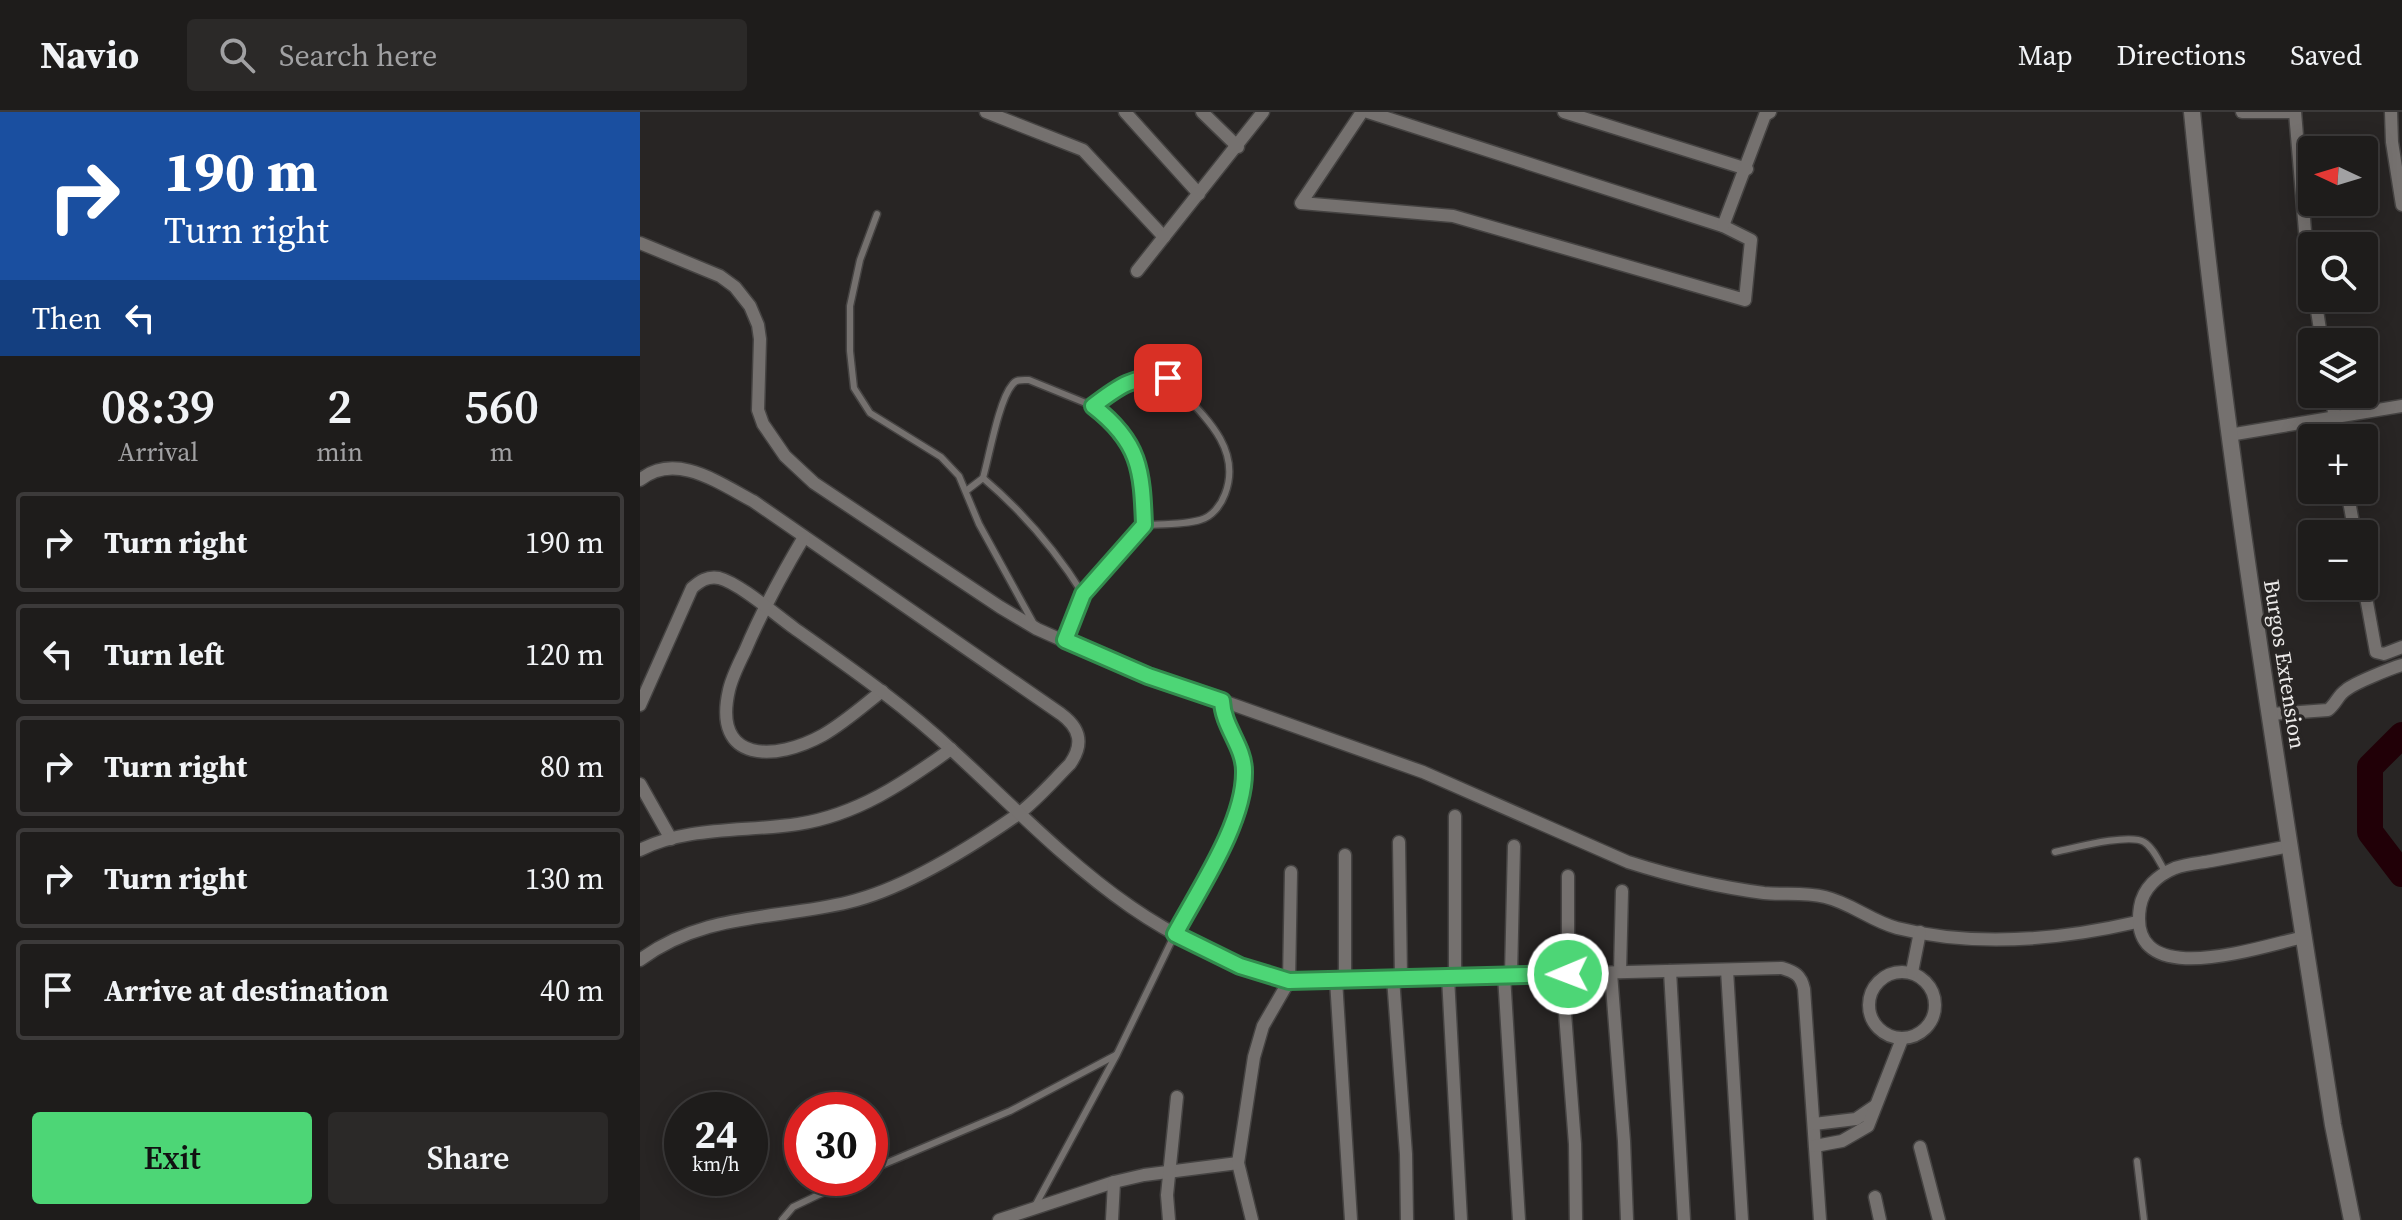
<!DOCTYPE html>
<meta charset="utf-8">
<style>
:root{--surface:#1e1c1b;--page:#2b2928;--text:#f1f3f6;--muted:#a1a1a3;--line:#3c3a3a;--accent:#4dd676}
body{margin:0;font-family:"Source Serif 4",serif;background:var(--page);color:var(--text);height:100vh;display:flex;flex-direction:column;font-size:30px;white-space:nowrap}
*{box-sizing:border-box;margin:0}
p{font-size:26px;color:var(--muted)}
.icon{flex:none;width:44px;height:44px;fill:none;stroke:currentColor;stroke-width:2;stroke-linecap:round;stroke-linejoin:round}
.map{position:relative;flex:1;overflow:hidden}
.panel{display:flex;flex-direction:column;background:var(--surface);width:640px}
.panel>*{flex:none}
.top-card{background:#1a4fa0;color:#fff;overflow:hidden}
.needle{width:52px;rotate:274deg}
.fabs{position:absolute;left:1658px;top:24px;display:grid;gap:16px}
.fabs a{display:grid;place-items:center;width:80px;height:80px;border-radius:8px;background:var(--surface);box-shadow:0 4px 20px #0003,0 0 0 2px var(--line);font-size:40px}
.speed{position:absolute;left:24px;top:980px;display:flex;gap:16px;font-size:40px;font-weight:700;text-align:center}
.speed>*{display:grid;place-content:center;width:104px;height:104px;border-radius:50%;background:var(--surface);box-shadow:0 4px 20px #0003,0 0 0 2px var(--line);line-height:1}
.speed small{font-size:20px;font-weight:400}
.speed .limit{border:12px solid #d22;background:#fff;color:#111}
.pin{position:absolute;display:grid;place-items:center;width:68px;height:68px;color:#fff;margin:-34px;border-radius:16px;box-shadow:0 4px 12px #0006}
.me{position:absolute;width:88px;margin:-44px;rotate:269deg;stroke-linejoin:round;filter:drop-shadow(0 0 6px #0008)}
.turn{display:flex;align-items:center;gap:28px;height:168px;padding:0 32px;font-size:36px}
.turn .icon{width:104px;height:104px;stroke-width:2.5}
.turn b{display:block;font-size:56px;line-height:68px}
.then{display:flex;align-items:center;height:76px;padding:0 32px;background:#0003;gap:16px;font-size:30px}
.eta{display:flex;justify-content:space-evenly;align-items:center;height:136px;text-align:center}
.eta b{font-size:48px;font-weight:600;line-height:56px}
.action{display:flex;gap:16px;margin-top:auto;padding:16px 32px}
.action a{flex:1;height:92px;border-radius:8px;background:var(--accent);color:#111;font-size:32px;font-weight:600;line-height:92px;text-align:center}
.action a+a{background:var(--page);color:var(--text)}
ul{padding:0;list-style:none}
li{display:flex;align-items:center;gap:24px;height:100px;margin:0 16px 12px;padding:0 16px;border:4px solid var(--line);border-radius:8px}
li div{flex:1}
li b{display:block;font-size:30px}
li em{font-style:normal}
header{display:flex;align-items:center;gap:48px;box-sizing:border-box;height:112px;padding:0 40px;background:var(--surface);border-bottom:2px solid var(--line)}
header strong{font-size:38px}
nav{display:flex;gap:44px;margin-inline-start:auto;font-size:28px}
.search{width:560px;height:72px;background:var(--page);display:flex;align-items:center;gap:20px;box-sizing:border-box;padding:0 28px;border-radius:8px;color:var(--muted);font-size:30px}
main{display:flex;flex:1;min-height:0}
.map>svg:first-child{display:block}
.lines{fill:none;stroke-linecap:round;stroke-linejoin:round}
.river{stroke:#210007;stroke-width:26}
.service-casing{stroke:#454342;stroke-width:9}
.minor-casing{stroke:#454342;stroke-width:15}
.secondary-casing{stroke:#454342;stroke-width:19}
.service{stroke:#75716f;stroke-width:6}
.minor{stroke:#75716f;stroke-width:12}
.secondary{stroke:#75716f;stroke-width:16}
.route-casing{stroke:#328b4d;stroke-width:20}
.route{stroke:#4dd676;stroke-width:14}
.labels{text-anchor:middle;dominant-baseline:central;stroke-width:7;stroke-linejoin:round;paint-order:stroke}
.street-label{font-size:22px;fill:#ebe9e8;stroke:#282524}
</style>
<header>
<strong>Navio</strong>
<div class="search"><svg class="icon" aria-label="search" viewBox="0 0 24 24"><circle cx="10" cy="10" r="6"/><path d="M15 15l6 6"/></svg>Search here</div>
<nav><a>Map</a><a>Directions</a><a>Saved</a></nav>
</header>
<main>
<section class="panel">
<div class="top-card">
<div class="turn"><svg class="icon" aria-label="right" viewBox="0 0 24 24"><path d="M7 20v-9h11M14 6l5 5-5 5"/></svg><div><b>190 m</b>Turn right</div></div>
<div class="then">Then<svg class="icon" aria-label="left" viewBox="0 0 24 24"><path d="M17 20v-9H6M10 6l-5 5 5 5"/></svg></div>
</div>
<div class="eta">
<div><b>08:39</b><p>Arrival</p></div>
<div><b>2</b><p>min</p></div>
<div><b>560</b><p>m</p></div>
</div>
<ul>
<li><svg class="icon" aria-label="right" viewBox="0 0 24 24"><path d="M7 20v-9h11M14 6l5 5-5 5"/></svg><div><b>Turn right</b></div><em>190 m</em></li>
<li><svg class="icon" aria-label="left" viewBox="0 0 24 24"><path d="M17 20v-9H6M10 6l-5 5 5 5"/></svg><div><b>Turn left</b></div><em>120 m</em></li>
<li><svg class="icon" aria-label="right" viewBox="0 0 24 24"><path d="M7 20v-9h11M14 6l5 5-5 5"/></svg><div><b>Turn right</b></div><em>80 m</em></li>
<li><svg class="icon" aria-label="right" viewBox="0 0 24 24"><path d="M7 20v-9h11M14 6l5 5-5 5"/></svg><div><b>Turn right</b></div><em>130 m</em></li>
<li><svg class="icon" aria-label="arrive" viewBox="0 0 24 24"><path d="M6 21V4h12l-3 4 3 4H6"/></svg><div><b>Arrive at destination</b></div><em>40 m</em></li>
</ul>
<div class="action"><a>Exit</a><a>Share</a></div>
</section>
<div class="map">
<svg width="1762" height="1108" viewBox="0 0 1762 1108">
<rect width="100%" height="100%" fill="#282524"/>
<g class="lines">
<path class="river" d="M1762,623L1730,655V720L1762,762"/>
<defs>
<g id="service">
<path d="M237,102L220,148L210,194V239L214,276L230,301L301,345L319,364L339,412L395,514"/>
<path d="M453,294C498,328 503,360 504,413"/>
<path d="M343,366C349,345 359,288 372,273C376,267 382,268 389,268L453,294C479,273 494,263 528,266C557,298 604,333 585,382C581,393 572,405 560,408C543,413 521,412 504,413L443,482"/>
<path d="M326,379L343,366C383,400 415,437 443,482L425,528"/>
<path d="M1415,740C1434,736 1489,721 1504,730C1514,736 1520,752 1526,761"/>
<path d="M1497,1049L1504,1108"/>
<path d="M230,1058L370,999L476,943"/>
<path d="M395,1094L477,942L534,824"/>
<path d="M142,1108L153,1095L214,1066"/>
</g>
<g id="minor">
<path d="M346,0L443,38L524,125"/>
<path d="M485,0L559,82"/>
<path d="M562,0L598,35"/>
<path d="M722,0L661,91L813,104L1105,188L1111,128L1083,114L728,0"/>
<path d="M924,0L1107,57"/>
<path d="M1602,0H1655"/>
<path d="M1655,0L1666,131L1672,170"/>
<path d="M1751,0L1752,30L1762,93"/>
<path d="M1083,114L1125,3L1130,0"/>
<path d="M0,131L80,164L95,175L110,194L118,213L120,227L118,298L123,312L145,344L174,371L360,495L397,517L462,546L783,660L988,750C1032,764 1078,775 1124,781C1144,783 1165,780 1185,785C1211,791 1231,809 1257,816C1336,836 1419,828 1497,810"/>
<path d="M497,159L623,0"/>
<path d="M1675,186L1682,230"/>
<path d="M1691,282L1698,326"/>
<path d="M1589,323L1762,294"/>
<path d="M0,368C35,339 79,371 113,389L421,602C440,616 444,632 430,652C413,669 396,689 377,703C331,735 264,777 209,790C136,808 64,800 0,848"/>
<path d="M1707,378L1715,422"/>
<path d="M164,425C142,462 122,499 105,539C99,551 92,565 89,578C72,652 136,649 183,623C204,611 223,594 242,579"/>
<path d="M1724,474L1736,540L1744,542L1762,535"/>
<path d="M0,593L52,476C60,469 67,464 79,466C99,471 136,503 154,516C209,555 264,593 313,639C371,692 426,750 491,795C540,829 592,852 649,869L1142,856C1155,860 1161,863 1164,877L1180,1108"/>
<path d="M1631,602L1688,598C1696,592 1698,583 1706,578C1714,571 1752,556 1762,553"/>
<path d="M0,672L31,727"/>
<path d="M759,730L761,866"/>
<path d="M1650,734C1624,739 1598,744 1571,749C1560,751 1546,752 1535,756C1518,763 1503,776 1500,795C1486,882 1621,834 1664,825"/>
<path d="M0,738C47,714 106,720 158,712C217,703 264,671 311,637"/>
<path d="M705,743V868"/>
<path d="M928,764V862"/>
<path d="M535,822C559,777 605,710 604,659C604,634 583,615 582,589"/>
<path d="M1087,858L1102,1108"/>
<path d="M1030,859L1044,1108"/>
<circle cx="1262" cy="893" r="33"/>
<path d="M980,860L982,779"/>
<path d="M1272,860L1280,820"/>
<path d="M971,861L984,1029L987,1108"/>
<path d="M922,862L935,1032L936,1108"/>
<path d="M864,863L879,1108"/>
<path d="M871,863L874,734"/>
<path d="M808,865L821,1108"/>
<path d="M815,865V704"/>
<path d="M753,866L766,1042L767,1108"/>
<path d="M696,868L711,1108"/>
<path d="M1174,1012L1216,1007L1235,994"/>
<path d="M1175,1034L1202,1029L1228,1014L1262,927"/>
<path d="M1280,1035L1299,1108"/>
<path d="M1235,1085L1240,1108"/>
<path d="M359,1108L474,1070L504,1063L598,1051"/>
<path d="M472,1108L474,1070"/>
<path d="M529,1108L527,1083L537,985"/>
<path d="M612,1108L598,1051L614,945L623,914L649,869L651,760"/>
</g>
<path id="secondary" d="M1552,0C1585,340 1641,676 1693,1013L1712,1108"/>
</defs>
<use href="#service" class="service-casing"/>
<use href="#minor" class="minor-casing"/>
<use href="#secondary" class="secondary-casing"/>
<use href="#service" class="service"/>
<use href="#minor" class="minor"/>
<use href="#secondary" class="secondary"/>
</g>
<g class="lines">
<defs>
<path id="route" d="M528,266C494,263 479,274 453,294C500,330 502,358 504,413L443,482L425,528L508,564L582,589C583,615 604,634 604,659C605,710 559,777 535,822L600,854L649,869L928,862"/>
</defs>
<use href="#route" class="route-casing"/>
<use href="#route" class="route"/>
</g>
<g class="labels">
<g class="street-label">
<text transform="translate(1645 552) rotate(81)">Burgos Extension</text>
</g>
</g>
</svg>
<div class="fabs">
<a><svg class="needle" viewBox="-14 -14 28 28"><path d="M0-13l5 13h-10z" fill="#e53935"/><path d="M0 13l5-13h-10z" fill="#a1a1a3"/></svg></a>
<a><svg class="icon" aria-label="search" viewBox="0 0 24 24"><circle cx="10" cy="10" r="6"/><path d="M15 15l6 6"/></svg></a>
<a><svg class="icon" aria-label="layers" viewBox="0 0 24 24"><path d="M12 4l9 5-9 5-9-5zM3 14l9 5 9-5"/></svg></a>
<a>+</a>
<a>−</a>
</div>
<div class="speed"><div>24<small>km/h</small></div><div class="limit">30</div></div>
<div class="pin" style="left:528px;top:266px;background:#d93025"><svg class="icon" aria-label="arrive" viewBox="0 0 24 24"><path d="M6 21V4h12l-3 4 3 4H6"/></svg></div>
<svg class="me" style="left:928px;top:862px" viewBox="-20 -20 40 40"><circle r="17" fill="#4dd676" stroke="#fff" stroke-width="3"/><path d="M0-11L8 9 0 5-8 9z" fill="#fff"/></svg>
</div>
</main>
